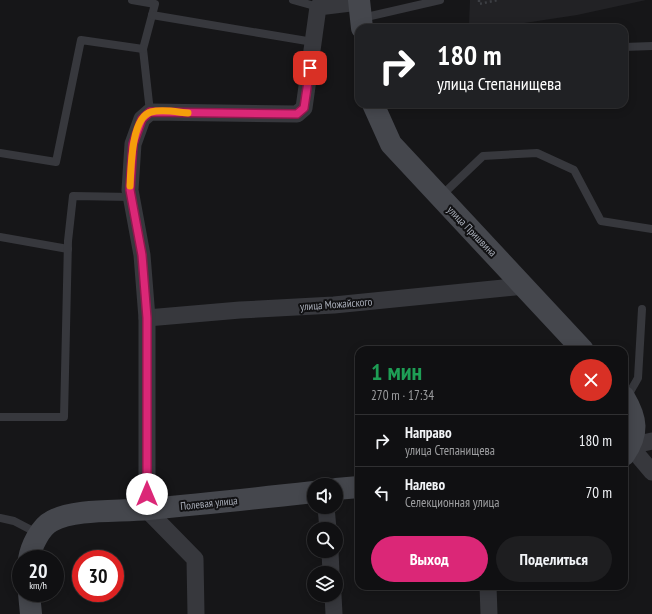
<!DOCTYPE html>
<html lang="ru">
<meta charset="utf-8">
<style>
:root{--surface:#101012;--page:#1e1e20;--text:#f1f3f6;--muted:#9c9d9f;--line:#303032;--accent:#db2777}
body{margin:0;font-family:"PT Sans Narrow",sans-serif;background:var(--page);color:var(--text);height:100vh;display:flex;flex-direction:column;font-size:15px;white-space:nowrap}
*{box-sizing:border-box;margin:0}
p{font-size:13px;color:var(--muted)}
.icon{flex:none;width:22px;height:22px;fill:none;stroke:currentColor;stroke-width:2;stroke-linecap:round;stroke-linejoin:round}
.map{position:relative;flex:1;overflow:hidden}
.details{position:absolute;left:355px;top:346px;width:273px;height:244px;display:flex;flex-direction:column;background:var(--surface);border-radius:12px;box-shadow:0 2px 10px #0003,0 0 0 1px var(--line)}
.details>*{flex:none}
.hud{position:absolute;left:355px;top:24px;width:273px;height:84px;border-radius:12px;box-shadow:0 2px 10px #0003,0 0 0 1px var(--line);background:#202124;color:#fff;overflow:hidden}
.tools{position:absolute;left:307px;top:478px;display:grid;gap:8px}
.tools a{display:grid;place-items:center;width:36px;height:36px;border-radius:50%;background:var(--surface);box-shadow:0 2px 10px #0003,0 0 0 1px var(--line);font-size:20px}
.speed{position:absolute;left:12px;top:550px;display:flex;gap:8px;font-size:20px;font-weight:700;text-align:center}
.speed>*{display:grid;place-content:center;width:52px;height:52px;border-radius:50%;background:var(--surface);box-shadow:0 2px 10px #0003,0 0 0 1px var(--line);line-height:1}
.speed small{font-size:10px;font-weight:400}
.speed .limit{border:6px solid #d22;background:#fff;color:#111}
.pin{position:absolute;display:grid;place-items:center;width:34px;height:34px;color:#fff;margin:-17px;border-radius:8px;box-shadow:0 2px 6px #0006}
.me{position:absolute;width:44px;margin:-22px;rotate:0deg;stroke-linejoin:round;filter:drop-shadow(0 0 3px #0008)}
.turn{display:flex;align-items:center;gap:14px;height:84px;padding:0 16px;font-size:18px}
.turn .icon{width:52px;height:52px;stroke-width:2.5}
.turn b{display:block;font-size:28px;line-height:34px}
.round{display:grid;place-items:center;flex:none;width:42px;height:42px;border-radius:21px;background:var(--page)}
.headline{display:flex;align-items:center;justify-content:space-between;height:68px;padding:0 16px}
h1{font-size:24px;font-weight:600;line-height:30px;color:#1e9e55}
.cta{display:flex;gap:8px;margin-top:auto;padding:8px 16px}
.cta a{flex:1;height:46px;border-radius:24px;background:var(--accent);color:#fff;font-size:16px;font-weight:600;line-height:46px;text-align:center}
.cta a+a{background:var(--page);color:var(--text)}
ul{padding:0;list-style:none}
li{display:flex;align-items:center;gap:12px;height:52px;padding:0 16px;border-top:1px solid var(--line)}
li div{flex:1}
li b{display:block;font-size:15px}
li em{font-style:normal}
.map>svg:first-child{display:block}
.built{fill:#222225}
.lines{fill:none;stroke-linecap:round;stroke-linejoin:round}
.path{stroke:#3d3f44;stroke-width:2.5;stroke-dasharray:2 3;stroke-linecap:butt}
.lane{stroke:#37383d;stroke-width:8}
.street{stroke:#37383d;stroke-width:17}
.secondary{stroke:#45474d;stroke-width:22}
.route-casing{stroke:#8e194d;stroke-width:10}
.route{stroke:#db2777;stroke-width:7}
.slow{stroke:#f59e0b;stroke-width:7}
.labels{text-anchor:middle;dominant-baseline:central;stroke-width:4;stroke-linejoin:round;paint-order:stroke}
.street-label{font-size:11px;fill:#a8adb8;stroke:#111113}
</style>
<div class="map">
<svg width="652" height="614" viewBox="0 0 652 614">
<rect width="100%" height="100%" fill="#161618"/>
<path class="built" d="M470,0H646L577,15L492,28H477L469,25Z"/>
<g class="lines">
<path class="path" d="M479,0V4L498,0"/>
<g class="lane">
<path d="M132,0L155,4L143,49L150,112"/>
<path d="M293,0L318,7"/>
<path d="M152,15L313,42"/>
<path d="M362,18L440,0"/>
<path d="M624,47L652,46"/>
<path d="M0,153L56,162L81,40L143,49"/>
<path d="M440,197L483,156L537,153L574,170L601,221L652,229"/>
<path d="M0,237L68,249"/>
<path d="M626,399L638,378L642,309"/>
<path d="M0,417H64L68,241L73,196L132,197"/>
<path d="M0,518L14,521L39,534"/>
</g>
<g class="street">
<path d="M147,318L240,310L334,305L524,286"/>
<path d="M652,441L630,446L652,472"/>
<path d="M326,507L328,529"/>
<path d="M330,551L331,573"/>
<path d="M488,586L489,614"/>
<path d="M333,595L334,614"/>
<path d="M196,614L195,559L147,510V318L142,255L130,190L133,144L142,119L150,112L297,114L304,108L318,7L359,2"/>
</g>
<g class="secondary">
<path d="M359,0L362,28"/>
<path d="M373,104L391,144L583,350"/>
<path d="M624,397C637,419 639,433 624,455"/>
<path d="M336,489L359,487"/>
<path d="M29,559C31,547 40,527 52,521C75,508 121,512 148,509C203,504 259,498 314,492"/>
<path d="M29,593L31,614"/>
</g>
</g>
<g class="lines">
<defs>
<path id="route" d="M147,494V318L142,255L130,190L133,144L142,119L150,112L297,114L304,108L310,68"/>
</defs>
<use href="#route" class="route-casing"/>
<use href="#route" class="route"/>
<path class="slow" d="M130,186C131,169 131,117 151,112C162,109 177,112 188,113"/>
</g>
<g class="labels">
<g class="street-label">
<text transform="translate(472 231) rotate(46)">улица Пришвина</text>
<text transform="translate(336 304) rotate(-4)">улица Можайского</text>
<text transform="translate(209 503) rotate(-6)">Полевая улица</text>
</g>
</g>
</svg>
<div class="tools">
<a><svg class="icon" aria-label="sound" viewBox="0 0 24 24"><path d="M4 9h4l5-4v14l-5-4H4zM17 9q2 3 0 6"/></svg></a>
<a><svg class="icon" aria-label="search" viewBox="0 0 24 24"><circle cx="10" cy="10" r="6"/><path d="M15 15l6 6"/></svg></a>
<a><svg class="icon" aria-label="layers" viewBox="0 0 24 24"><path d="M12 4l9 5-9 5-9-5zM3 14l9 5 9-5"/></svg></a>
</div>
<div class="speed"><div>20<small>km/h</small></div><div class="limit">30</div></div>
<div class="pin" style="left:310px;top:68px;background:#d93025"><svg class="icon" aria-label="arrive" viewBox="0 0 24 24"><path d="M6 21V4h12l-3 4 3 4H6"/></svg></div>
<svg class="me" style="left:147px;top:494px" viewBox="-20 -20 40 40"><circle r="19" fill="#fff"/><path d="M0-13L10 11 0 6-10 11z" fill="#db2777"/></svg>
<div class="hud">
<div class="turn"><svg class="icon" aria-label="right" viewBox="0 0 24 24"><path d="M7 20v-9h11M14 6l5 5-5 5"/></svg><div><b>180 m</b>улица Степанищева</div></div>
</div>
<section class="details">
<div class="headline"><div><h1>1 мин</h1><p>270 m · 17:34</p></div><a class="round" style="background:#d93025;color:#fff"><svg class="icon" aria-label="close" viewBox="0 0 24 24"><path d="M6 6l12 12M18 6L6 18"/></svg></a></div>
<ul>
<li><svg class="icon" aria-label="right" viewBox="0 0 24 24"><path d="M7 20v-9h11M14 6l5 5-5 5"/></svg><div><b>Направо</b><p>улица Степанищева</p></div><em>180 m</em></li>
<li><svg class="icon" aria-label="left" viewBox="0 0 24 24"><path d="M17 20v-9H6M10 6l-5 5 5 5"/></svg><div><b>Налево</b><p>Селекционная улица</p></div><em>70 m</em></li>
</ul>
<div class="cta"><a>Выход</a><a>Поделиться</a></div>
</section>
</div>
